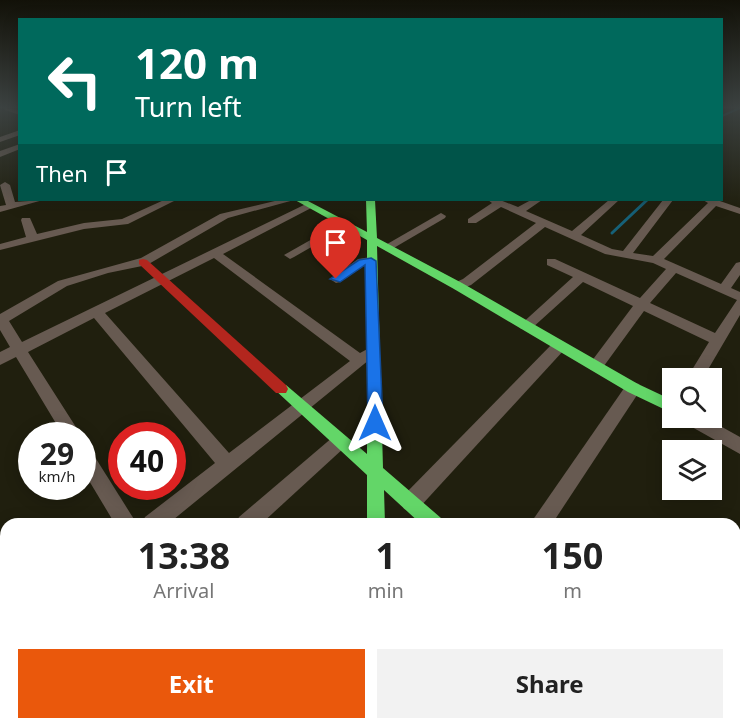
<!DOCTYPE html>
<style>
:root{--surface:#fff;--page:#f2f2f2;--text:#222;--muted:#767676;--accent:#ea580c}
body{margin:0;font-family:"Noto Sans",sans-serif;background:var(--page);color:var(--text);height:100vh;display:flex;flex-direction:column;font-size:22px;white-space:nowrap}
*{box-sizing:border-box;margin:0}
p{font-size:20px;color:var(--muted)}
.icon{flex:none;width:33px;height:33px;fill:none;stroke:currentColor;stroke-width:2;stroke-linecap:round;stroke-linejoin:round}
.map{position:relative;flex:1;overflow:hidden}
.drawer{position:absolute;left:0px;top:518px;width:741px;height:212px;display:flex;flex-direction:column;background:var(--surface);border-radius:18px 18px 0 0;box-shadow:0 3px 15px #0003}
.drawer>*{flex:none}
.hud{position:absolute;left:18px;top:18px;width:705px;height:183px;border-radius:0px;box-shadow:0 3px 15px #0003;background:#00695c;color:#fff;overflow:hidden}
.tools{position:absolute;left:662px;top:368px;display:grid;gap:12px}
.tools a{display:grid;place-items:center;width:60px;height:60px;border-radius:0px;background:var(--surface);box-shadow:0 3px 15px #0003;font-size:30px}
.speed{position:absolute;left:18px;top:422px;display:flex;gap:12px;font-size:30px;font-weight:700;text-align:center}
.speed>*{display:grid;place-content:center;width:78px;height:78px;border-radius:50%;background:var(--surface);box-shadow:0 3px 15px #0003;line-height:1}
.speed small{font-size:15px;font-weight:400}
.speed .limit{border:9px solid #d22;background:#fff;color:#111}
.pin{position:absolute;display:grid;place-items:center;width:51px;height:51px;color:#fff;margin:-62px -26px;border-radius:50% 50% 50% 0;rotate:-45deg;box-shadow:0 0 6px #0007}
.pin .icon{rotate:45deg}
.me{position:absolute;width:66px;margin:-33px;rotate:0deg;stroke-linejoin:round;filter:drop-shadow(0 0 4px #0008)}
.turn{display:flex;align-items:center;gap:21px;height:126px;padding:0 18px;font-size:27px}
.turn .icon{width:78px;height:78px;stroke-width:2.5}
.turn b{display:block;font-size:42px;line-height:51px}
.then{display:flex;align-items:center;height:57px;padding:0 18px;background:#0003;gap:12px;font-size:22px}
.eta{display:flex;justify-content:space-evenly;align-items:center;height:102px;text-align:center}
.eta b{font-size:36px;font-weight:700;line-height:42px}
.button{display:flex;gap:12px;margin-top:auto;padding:12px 18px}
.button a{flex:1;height:69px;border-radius:0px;background:var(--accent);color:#fff;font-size:24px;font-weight:700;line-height:69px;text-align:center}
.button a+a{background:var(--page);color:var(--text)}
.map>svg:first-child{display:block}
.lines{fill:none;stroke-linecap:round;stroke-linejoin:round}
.stream-far1{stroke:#166178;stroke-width:2}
.stream{stroke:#166178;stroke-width:3}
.street{fill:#675a51;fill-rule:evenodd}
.fast{fill:#63d668;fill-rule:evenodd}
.jam{fill:#b3261e;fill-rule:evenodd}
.route{fill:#1a73e8;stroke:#114b97;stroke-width:1.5}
</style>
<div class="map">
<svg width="740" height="728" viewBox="0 0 740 728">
<rect width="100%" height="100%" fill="#201f0e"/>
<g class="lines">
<path class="stream-far1" d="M722,116L740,108"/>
<path class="stream" d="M612,233L647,200"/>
<g class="street">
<path d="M4,108L20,110V115L5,110Z"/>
<path d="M20,130V135L0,142V137Z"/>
<path d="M20,144V149L0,157V151Z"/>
<path d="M5,182L10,185L15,202L43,200L0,212V206L6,205L0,185Z"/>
<path d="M164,200H176L128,224L84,229L0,250V244L26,237L21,220L22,218H30L37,234L84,223L122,219Z"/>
<path d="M279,200H294L228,218L147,265L108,273L67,286L9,321L22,342L306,204L315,206L223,254L360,353L373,346L380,351L168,524H142L145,517L215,463L94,318L28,352L81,435H63L16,357L0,365V352L10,347L0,330V314L58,281L141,258L220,214ZM214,258L350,361L229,453L105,313Z"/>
<path d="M488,200H500L518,207L531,200H542L526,211L572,231L609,200H619L581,235L612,249L623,251L663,200H673L633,253L653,256L708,203L703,200H717L740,208V214L716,206L664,259L721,284L736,263L740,262V275L731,288L740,292V315L703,378H687L709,342L644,311L601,370H591L588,366L633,306L583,282L531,329H521L519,326L573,277L547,265V259H555L640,298L666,269L653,263L605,254L545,227L471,285L458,290L454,289V283L463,279L536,223L501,207L476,223H468V219L492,203ZM676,273L737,300L715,333L650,303Z"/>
<path d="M441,213L446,216L445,218L392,249H384L382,247Z"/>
<path d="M344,221L349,224L348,226L294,257L290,259L284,255Z"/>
<path d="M371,257L377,261L375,264L365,265L340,282L336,283L330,279L358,259Z"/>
<path d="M559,341L564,342L566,346L564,350L418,509L411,511L404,509L401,502L404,495L554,342Z"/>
<path d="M633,382L639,384L641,388L639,392L552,524H530L627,384Z"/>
<path d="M681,417H704L740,437V454L683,422Z"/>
<path d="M339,434L345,437L348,442L345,447L261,524H236L239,517L333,437Z"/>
<path d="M82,444L88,446L137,524H115L82,469Z"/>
<path d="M0,537L6,539V571L0,569Z"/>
<path d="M6,625V650L0,653V628Z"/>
<path d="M6,718V723H33L31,728H1Z"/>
<path d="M51,723H78L80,728H53Z"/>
<path d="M567,723H593L591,728H565Z"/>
<path d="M644,723H674L676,728H646Z"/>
</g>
<g class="fast">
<path d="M295,200H306L367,232L366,200H375L377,238L462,283L638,384L672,400V413L628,392L454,289L377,246L383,468L441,518L444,524H421L384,490L385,524H367V475L274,389L276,385H286L367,454V240Z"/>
<rect x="369" y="723" width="24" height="5"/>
</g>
<path class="jam" d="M143,259L147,260L286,385L288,389L286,393H276L139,264V260Z"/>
</g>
<linearGradient id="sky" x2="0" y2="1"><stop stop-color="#121108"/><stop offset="0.51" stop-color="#3c4241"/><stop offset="1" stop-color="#3c4241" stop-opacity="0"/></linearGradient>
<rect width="740" height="210" fill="url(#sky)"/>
<path class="route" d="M371,258L376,261L383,423L375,430L368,423L365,265L340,282L330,279L359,260Z"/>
</svg>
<div class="tools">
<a><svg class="icon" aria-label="search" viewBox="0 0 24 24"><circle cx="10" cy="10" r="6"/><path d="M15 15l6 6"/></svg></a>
<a><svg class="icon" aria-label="layers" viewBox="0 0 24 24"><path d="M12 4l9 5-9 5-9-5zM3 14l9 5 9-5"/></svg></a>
</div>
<div class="speed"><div>29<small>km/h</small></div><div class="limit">40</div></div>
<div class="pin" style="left:336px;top:279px;background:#d93025"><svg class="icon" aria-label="arrive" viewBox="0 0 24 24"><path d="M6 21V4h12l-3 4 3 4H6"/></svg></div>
<svg class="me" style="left:375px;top:423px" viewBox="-20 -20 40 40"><path d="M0-17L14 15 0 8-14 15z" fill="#1a73e8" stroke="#fff" stroke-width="4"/></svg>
<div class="hud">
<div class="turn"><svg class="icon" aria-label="left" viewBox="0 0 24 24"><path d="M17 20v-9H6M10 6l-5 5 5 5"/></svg><div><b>120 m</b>Turn left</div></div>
<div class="then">Then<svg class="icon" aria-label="arrive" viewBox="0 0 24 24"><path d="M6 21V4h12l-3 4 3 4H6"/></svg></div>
</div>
<section class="drawer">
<div class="eta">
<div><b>13:38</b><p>Arrival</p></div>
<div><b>1</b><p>min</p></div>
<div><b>150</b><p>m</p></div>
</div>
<div class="button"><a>Exit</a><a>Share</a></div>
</section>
</div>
